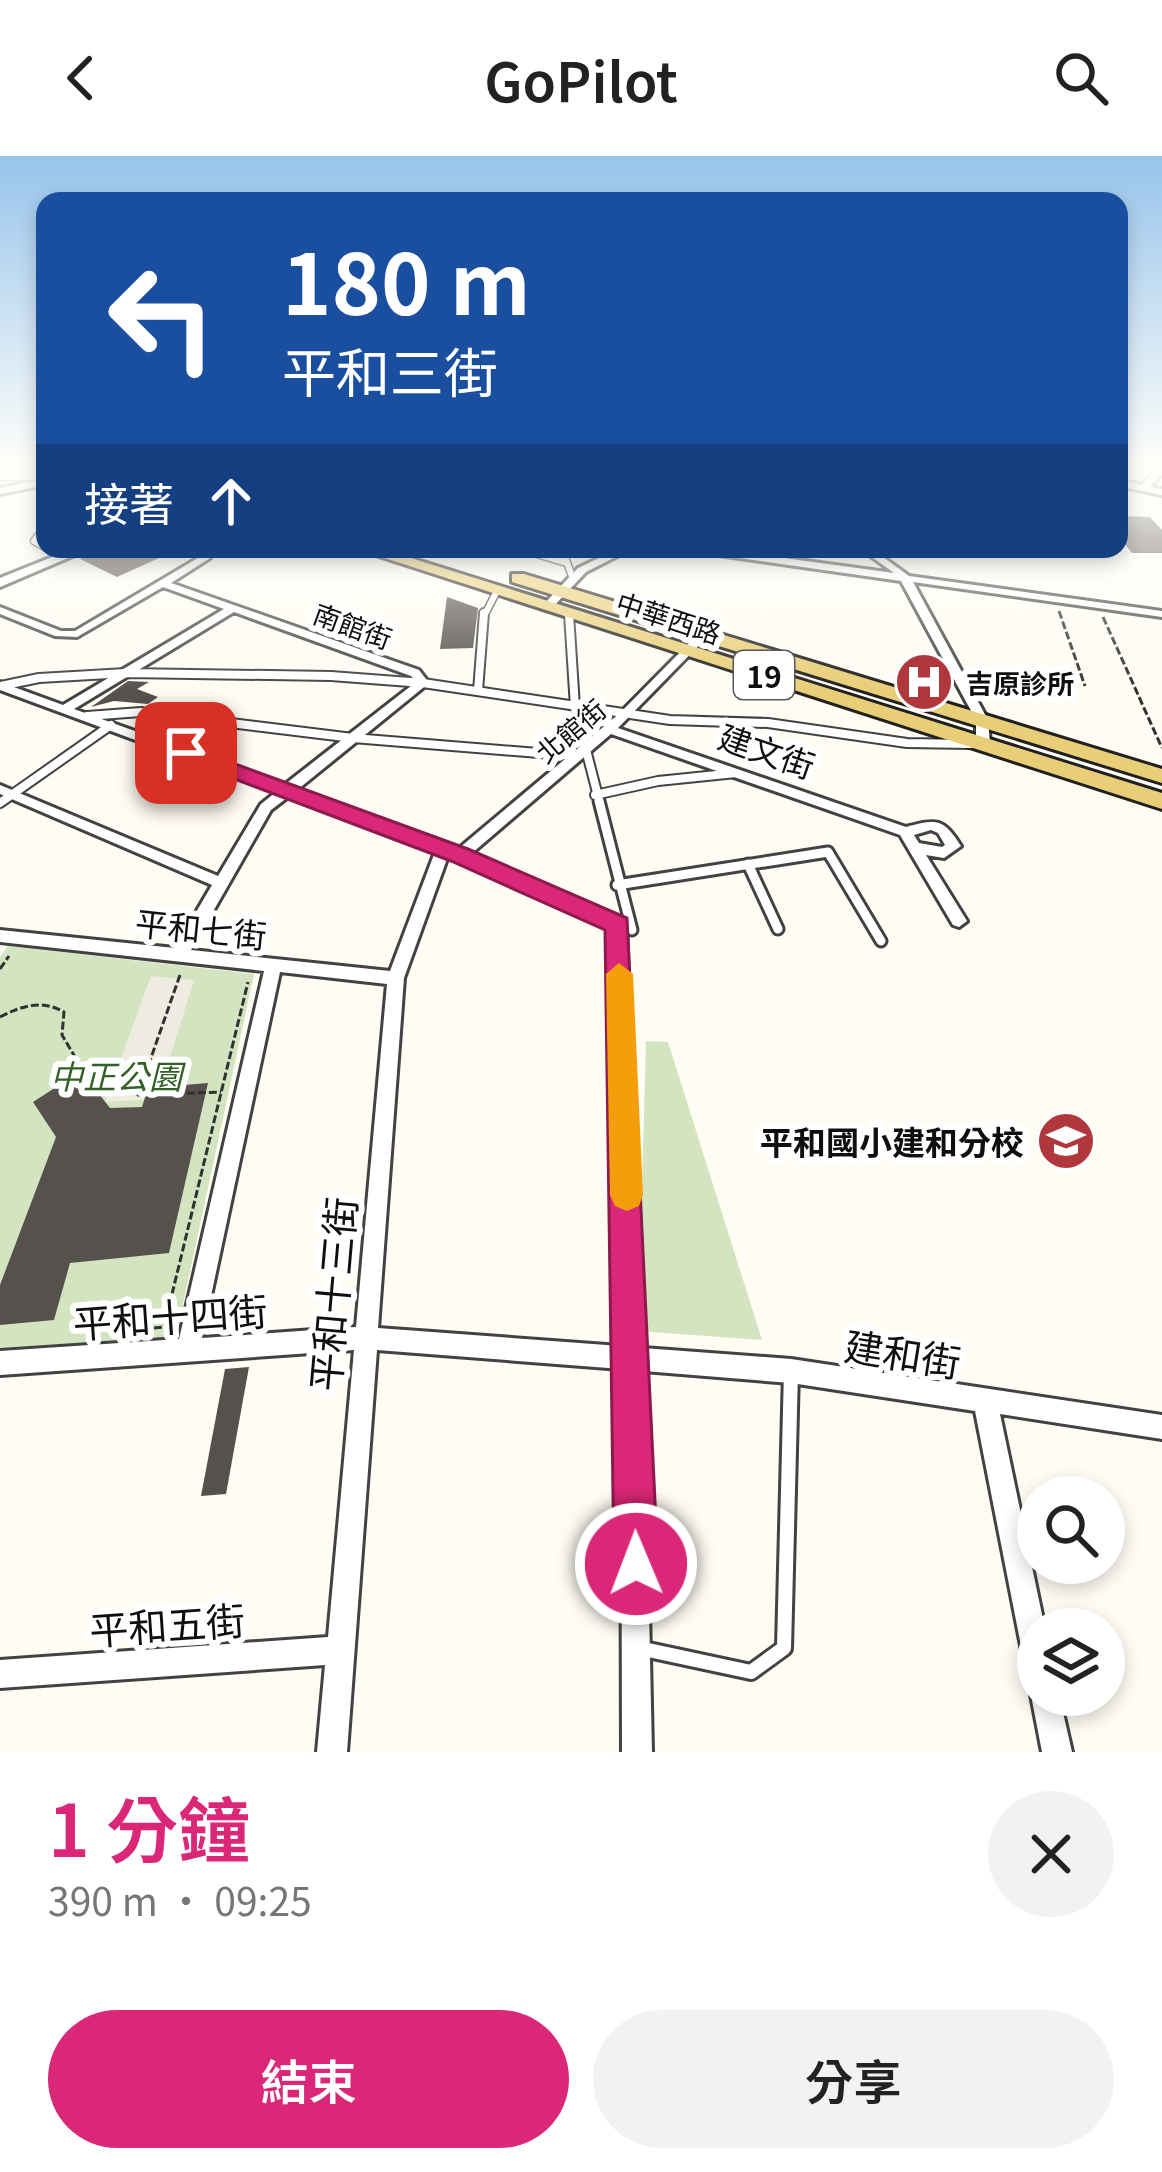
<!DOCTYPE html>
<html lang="zh-TW">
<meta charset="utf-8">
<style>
:root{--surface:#fff;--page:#f2f2f2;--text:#222;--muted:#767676;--accent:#db2777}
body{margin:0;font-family:Georgia,"Noto Sans TC",serif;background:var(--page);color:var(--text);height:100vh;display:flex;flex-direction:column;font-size:45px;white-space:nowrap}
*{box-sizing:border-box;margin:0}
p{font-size:39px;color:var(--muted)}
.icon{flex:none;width:66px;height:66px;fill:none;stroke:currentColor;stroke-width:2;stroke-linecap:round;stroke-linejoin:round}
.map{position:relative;height:1596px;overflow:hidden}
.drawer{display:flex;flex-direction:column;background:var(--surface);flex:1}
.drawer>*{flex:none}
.guide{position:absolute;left:36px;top:36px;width:1092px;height:366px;border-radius:24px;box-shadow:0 6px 18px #0003;background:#1a4fa0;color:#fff;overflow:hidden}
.tools{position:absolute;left:1017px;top:1320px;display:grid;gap:24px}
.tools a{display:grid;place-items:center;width:108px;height:108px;border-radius:50%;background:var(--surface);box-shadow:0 6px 18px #0003;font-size:60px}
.pin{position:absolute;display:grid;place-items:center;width:102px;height:102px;color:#fff;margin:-51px;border-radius:24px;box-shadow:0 6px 18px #0006}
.me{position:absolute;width:132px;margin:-66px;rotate:359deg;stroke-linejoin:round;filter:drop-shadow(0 0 9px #0008)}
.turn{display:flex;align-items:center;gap:42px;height:252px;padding:0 48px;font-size:54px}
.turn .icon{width:156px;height:156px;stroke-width:2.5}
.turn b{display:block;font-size:84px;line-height:102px}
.then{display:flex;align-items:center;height:114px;padding:0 48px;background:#0003;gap:24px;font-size:45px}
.round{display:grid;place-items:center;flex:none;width:126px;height:126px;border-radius:63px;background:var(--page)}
.headline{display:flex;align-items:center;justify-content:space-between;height:204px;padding:0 48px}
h1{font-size:72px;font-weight:600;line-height:90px;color:var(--accent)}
.button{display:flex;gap:24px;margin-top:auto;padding:24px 48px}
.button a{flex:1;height:138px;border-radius:72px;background:var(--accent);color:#fff;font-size:48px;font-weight:600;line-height:138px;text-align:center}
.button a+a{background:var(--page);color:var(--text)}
header{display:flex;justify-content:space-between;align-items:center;height:156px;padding:0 48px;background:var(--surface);font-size:54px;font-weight:600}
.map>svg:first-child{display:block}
.green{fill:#d3e5c0}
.plaza{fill:#eeebe1}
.building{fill:#57514d}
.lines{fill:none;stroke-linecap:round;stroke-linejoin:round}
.service-far3-casing{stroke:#424242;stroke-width:9}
.service-far2-casing{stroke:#424242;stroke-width:12}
.service-far1-casing{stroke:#424242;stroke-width:15}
.service-casing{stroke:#424242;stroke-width:20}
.minor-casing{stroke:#424242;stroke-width:6}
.tertiary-casing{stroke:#424242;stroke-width:6}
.primary-casing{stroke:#202020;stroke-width:6}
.path{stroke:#313131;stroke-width:3;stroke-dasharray:8 3;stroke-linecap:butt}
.service-far3{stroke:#fff;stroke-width:6}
.service-far2{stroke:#fff;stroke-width:8}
.service-far1{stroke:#fff;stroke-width:9}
.service{stroke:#fff;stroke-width:14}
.minor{fill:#fff;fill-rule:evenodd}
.tertiary{fill:#fff;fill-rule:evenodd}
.primary{fill:#e9ce78;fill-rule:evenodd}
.route{fill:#db2777;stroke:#8e194d;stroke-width:3}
.slow{fill:#f59e0b}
.labels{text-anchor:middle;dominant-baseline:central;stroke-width:12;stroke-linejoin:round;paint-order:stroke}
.far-street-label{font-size:27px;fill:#0f0f0f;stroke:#fff}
.far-poi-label{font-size:27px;font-weight:bold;fill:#0f0f0f;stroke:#fff;text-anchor:start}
.shield{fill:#fff;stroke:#575757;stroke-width:3}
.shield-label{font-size:30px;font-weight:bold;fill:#0f0f0f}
.street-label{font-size:33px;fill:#0f0f0f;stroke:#fff}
.park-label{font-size:33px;font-style:italic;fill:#326026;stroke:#fff}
.poi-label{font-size:33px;font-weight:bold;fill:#0f0f0f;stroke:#fff;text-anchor:end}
.near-street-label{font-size:39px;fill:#0f0f0f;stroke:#fff}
</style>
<header><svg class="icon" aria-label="back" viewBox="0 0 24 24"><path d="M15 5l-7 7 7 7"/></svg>GoPilot<svg class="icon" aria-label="search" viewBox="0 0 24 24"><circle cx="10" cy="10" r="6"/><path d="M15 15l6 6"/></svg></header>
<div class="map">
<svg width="1162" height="1596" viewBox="0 0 1162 1596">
<rect width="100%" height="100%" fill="#fefcf3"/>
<g class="green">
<path d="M8,790L254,818L175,1185L0,1198V801Z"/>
<path d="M646,885L668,886L762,1184L638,1175Z"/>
</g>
<path class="plaza" d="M151,820L194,824L157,943L105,946Z"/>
<g class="building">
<path d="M1119,360L1150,361L1162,374V397H1132L1119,381Z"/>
<path d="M104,393H179L117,421L80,403Z"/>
<path d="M447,441L478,452L473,492L440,493Z"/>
<path d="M128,525L149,526L137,533L158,541L148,548L114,545L91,551Z"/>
<path d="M81,915L110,952L142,951L148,932L208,927L169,1097L70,1107L54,1164L0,1169V1129L56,981L33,946Z"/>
<path d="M249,1211L226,1338L201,1340L225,1213Z"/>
</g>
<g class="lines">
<defs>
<g id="service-far3">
<path d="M0,321H45"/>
<path d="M45,371L34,385L45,391"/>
<path d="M520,393L567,407"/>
<path d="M562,393L573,423"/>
<path d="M484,460L497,435"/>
</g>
<g id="service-far2">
<path d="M569,458L575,551L600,648"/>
<path d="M0,530L39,522L126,517L331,520L423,527L670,564L768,567L907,587L971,588"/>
<path d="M478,535L484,457"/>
<path d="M87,560L141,556L353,582L575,600"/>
<path d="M595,639L658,625L736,617"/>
<path d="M0,647L111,569"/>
</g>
<g id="service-far1">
<path d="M599,645L632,774"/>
<path d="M748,708L778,773"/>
<path d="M617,729L828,696L881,785"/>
</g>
<path id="service" d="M639,1492L751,1516L784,1492L791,1215"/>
<g id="minor">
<path d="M1159,311H1162V318L1150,331L1162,333V339L1119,330V324L1142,329Z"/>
<path d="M45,323V329L0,338V332Z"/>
<path d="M188,393H199L210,402L171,427L419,514L429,527L297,634L458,693L621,556L699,477H707V481L618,572L906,671C937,663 943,662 961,690L944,702L926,699L967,765L959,771L953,769L900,679L611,578L471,698L624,765L626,769L643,1192L791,1203L1162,1259V1283L1000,1258L1045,1473H1038V1519L1028,1515L1024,1505L975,1255L791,1227L644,1215L652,1596H622L621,1213L377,1194L347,1596H317L325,1509L0,1532V1504L328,1481L354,1194L0,1219V1195L179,1183L264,815L0,786V774L175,792L212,729L0,638V629L218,720L261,648L276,636L0,534V526L63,549L224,453L163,431L77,481L55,480L0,458V451L61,475H75L198,402ZM234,456L411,520L416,526L284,629L74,553ZM288,641L435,696L390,815L191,794L271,654ZM931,674L938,677L945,689L942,691L919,687L914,679ZM448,700L610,772L620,1190L378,1172L404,822ZM280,816L387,828L356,1171L202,1182Z"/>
<path d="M618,393H631L586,416L551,453H543V449L578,412Z"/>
<path d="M692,393H718L894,417L861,393H872L909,420L1162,455V461L913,426L988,564L990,588L983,592L976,588V564L901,425L697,396Z"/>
<path d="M1038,1528V1539H1059L1072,1596H1042L1031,1539Z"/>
</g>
<path id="tertiary" d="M72,393H89L0,431V422Z"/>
<g id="primary">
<rect x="0" y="311" width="45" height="7"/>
<path d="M357,393H382L1162,637V653Z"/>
<path d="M512,418H524L1162,613V627L512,426Z"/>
</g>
</defs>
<use href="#service-far3" class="service-far3-casing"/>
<use href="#service-far2" class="service-far2-casing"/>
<use href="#service-far1" class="service-far1-casing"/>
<use href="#service" class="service-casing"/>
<use href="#minor" class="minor-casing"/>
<use href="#tertiary" class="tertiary-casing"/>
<use href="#primary" class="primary-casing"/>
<g class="path">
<path d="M1059,455L1085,530"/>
<path d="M1103,461L1162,592"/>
<path d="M0,813L9,800"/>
<path d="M180,819L138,939L221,936"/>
<path d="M0,861C22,850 41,843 64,856L62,879L78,906L112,915L146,916"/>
<path d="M121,1175L164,1171L248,826"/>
</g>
<use href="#service-far3" class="service-far3"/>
<use href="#service-far2" class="service-far2"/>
<use href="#service-far1" class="service-far1"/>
<use href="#service" class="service"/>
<use href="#minor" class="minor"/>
<use href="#tertiary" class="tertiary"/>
<use href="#primary" class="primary"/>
</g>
<linearGradient id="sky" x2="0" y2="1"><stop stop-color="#97c4eb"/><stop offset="0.58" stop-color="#fffefa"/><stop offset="1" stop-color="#fffefa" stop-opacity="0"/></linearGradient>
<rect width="1162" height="535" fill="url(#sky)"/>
<path class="route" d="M186,590L468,693L627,762L658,1408L652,1424L636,1430L621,1424L614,1408L605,774L451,705L179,602L175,597Z"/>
<path class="slow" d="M619,807L633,818L643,1039L639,1050L627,1055L615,1050L610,1039L606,818Z"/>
<defs>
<symbol id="hospital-disc" viewBox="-11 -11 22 22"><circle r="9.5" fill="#b0373b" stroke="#fff"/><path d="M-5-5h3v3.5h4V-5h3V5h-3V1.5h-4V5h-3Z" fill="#fff"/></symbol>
<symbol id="school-disc" viewBox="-11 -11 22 22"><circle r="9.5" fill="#b0373b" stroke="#fff"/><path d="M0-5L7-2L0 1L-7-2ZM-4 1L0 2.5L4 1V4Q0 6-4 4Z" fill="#fff"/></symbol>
</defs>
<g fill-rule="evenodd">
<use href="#hospital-disc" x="891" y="493" width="66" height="66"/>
<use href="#school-disc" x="1033" y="952" width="66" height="66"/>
</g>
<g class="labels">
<g class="far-street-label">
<text transform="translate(669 461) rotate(18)">中華西路</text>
<text transform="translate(353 469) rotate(20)">南館街</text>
<text transform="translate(570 574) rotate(-40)">北館街</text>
</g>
<g class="far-poi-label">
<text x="966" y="526">吉原診所</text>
</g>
<rect class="shield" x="734" y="495" width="60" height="48" rx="9"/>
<g class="shield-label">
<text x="764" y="519">19</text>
</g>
<g class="street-label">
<text transform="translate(767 594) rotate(19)">建文街</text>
<text transform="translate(201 772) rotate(6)">平和七街</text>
</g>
<g class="park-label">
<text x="116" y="919">中正公園</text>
</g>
<g class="poi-label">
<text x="1024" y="985">平和國小建和分校</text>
</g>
<g class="near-street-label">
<text transform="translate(331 1138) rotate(-85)">平和十三街</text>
<text transform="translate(170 1159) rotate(-4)">平和十四街</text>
<text transform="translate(903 1196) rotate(9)">建和街</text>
<text transform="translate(167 1467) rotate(-4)">平和五街</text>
</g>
</g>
</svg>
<div class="tools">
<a><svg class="icon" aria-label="search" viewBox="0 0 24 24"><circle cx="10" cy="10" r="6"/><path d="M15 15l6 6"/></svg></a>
<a><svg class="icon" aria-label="layers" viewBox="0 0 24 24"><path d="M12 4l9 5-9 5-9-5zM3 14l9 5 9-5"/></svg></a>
</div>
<div class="pin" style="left:186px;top:597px;background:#d93025"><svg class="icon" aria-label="arrive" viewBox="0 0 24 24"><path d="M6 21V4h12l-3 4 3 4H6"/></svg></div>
<svg class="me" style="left:636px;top:1408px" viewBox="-20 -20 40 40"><circle r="17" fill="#db2777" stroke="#fff" stroke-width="3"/><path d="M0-11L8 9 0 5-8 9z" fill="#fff"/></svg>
<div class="guide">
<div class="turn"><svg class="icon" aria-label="left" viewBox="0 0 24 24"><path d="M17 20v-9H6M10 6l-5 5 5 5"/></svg><div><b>180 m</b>平和三街</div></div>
<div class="then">接著<svg class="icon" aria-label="ahead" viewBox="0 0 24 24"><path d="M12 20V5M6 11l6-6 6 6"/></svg></div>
</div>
</div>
<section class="drawer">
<div class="headline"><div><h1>1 分鐘</h1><p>390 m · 09:25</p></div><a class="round"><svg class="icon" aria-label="close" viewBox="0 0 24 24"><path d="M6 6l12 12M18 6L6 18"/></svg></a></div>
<div class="button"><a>結束</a><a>分享</a></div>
</section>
